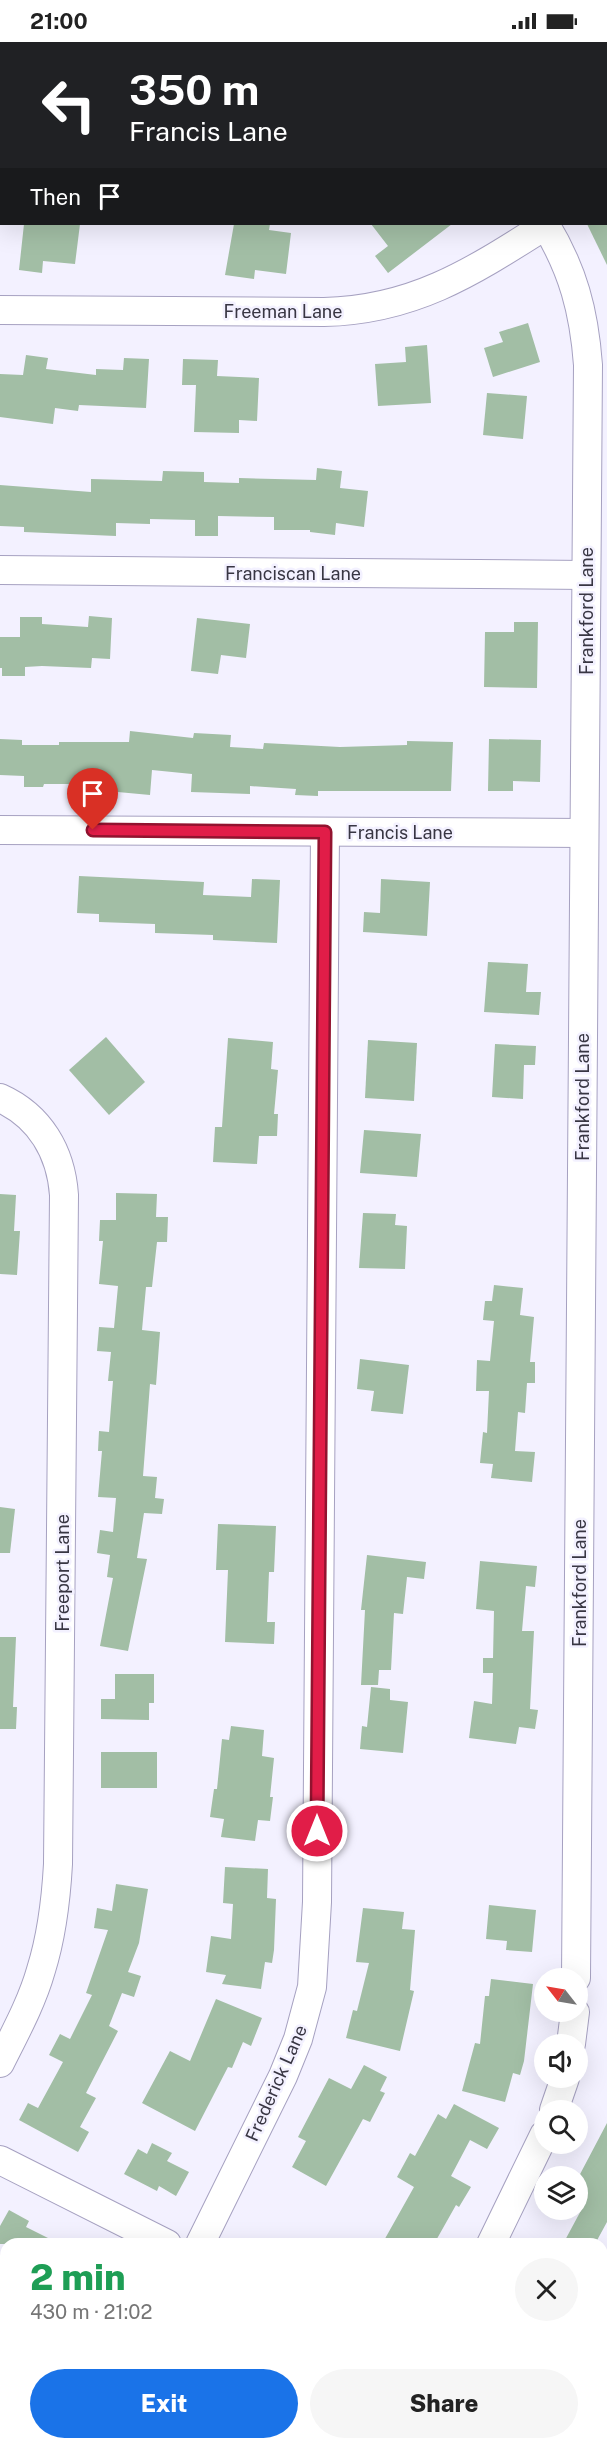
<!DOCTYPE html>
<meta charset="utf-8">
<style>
:root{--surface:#fff;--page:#f6f6f6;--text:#222;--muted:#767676;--accent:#1a73e8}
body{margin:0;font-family:"Public Sans",sans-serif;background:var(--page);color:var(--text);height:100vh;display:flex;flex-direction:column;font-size:22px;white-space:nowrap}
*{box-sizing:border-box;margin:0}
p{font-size:20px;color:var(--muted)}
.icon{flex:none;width:33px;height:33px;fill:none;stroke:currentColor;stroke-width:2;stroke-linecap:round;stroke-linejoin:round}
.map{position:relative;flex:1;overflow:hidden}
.details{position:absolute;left:0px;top:2196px;width:608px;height:212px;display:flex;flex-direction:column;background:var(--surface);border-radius:18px 18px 0 0;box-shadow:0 6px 24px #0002}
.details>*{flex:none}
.banner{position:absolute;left:0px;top:0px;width:608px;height:183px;box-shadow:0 6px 24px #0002;background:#202124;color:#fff;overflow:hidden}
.needle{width:39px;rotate:301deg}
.fabs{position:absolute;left:534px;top:1926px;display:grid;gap:12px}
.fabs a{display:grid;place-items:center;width:54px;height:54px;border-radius:50%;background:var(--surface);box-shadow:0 6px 24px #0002;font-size:30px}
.pin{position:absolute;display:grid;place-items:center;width:51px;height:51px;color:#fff;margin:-62px -26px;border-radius:50% 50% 50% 0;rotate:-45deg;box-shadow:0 0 6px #0007}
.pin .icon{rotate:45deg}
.me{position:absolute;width:66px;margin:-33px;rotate:0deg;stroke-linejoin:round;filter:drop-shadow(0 0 4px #0008)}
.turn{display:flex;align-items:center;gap:21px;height:126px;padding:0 30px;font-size:27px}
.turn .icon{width:78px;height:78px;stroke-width:2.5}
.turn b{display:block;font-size:42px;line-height:51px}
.then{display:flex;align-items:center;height:57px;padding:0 30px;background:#0003;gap:12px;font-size:22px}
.round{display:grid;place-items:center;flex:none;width:63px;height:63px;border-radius:32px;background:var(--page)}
.headline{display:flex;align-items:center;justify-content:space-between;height:102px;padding:0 30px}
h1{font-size:36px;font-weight:800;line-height:45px;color:#1e9e55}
.action{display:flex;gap:12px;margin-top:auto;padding:12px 30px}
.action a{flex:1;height:69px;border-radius:36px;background:var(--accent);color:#fff;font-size:24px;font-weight:800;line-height:69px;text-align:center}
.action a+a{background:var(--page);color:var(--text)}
.status{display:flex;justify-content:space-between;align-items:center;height:42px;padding:0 30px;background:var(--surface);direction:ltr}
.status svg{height:16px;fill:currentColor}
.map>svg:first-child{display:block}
.building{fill:#a2bea5}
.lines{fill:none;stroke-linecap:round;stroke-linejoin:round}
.minor-casing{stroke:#a6a1c1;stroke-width:30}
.minor{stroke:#fff;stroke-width:28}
.route-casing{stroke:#92132f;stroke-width:15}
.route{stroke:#e11d48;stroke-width:10}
.labels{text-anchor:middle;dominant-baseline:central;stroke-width:5;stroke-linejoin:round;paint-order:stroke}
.street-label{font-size:18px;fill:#383643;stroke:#f3f1ff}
</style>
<div class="status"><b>21:00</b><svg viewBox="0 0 49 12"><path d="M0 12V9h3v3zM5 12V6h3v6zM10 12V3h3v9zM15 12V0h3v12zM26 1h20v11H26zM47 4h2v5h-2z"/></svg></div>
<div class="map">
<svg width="607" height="2407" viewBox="0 0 607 2407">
<rect width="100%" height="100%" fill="#f3f1ff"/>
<g class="building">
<path d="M24,182H80L75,222L43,219L42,231L19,228Z"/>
<path d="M234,182H270L269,188L291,191L286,232L255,228L254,237L225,233Z"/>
<path d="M371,182H452L388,231L375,214L388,204Z"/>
<path d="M587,182H607V223Z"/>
<path d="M528,281L540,320L493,335L484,306L503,300L499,290Z"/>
<path d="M427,303L431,361L378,364L375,322L406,320L405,305Z"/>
<path d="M26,313L48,316L46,327L96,333V327L123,328L124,316L149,317L146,366L79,363L78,369L55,366L53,382L0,375V332L23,333Z"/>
<path d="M183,317L218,318L217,334L259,336L257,379L239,378V391L194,390L196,343H182Z"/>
<path d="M487,351L527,354L523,397L483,393Z"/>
<path d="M317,426L342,429L340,446L368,449L364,485L336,481L335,493L310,490V488H274V475L218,474V494H195V478L150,477V482L116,481V494L24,490V485L0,484V443L91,450V437L162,439L163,429L204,430V440L239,441V436L316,438Z"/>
<path d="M89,574L112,576L110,617L92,616L91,626L42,624L25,625V634H2V626H0V595H20V575H42V582L88,585Z"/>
<path d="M197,576L250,582L246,616L221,613L218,632L191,629Z"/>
<path d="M514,580H538L537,646L484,645L485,590H514Z"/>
<path d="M130,689L193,696L194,691L231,693L230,705L263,707L264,701L340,705L407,703V699L453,700L451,749H318V754L295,753L296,747L250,744V752L191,750L192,732L152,728L150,753L107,749V753H87V742H44L43,745H24V734L0,733V697L22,698V703H59V700H129Z"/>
<path d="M489,697L541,698L540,740L513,739V749H488Z"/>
<path d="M79,834L204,840L203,853L251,855L252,837L280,838L277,901L213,898V893L155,891V882L99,880V872L77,871Z"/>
<path d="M381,837L430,840L427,894L363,890L364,870L380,871Z"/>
<path d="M488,920L528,922L526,950H541L539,973L484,970Z"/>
<path d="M106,995L145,1040L109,1073L69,1028Z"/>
<path d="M228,996L273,1000L271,1027L278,1028L274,1072H278L277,1094H259L257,1122L213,1120L215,1085H222Z"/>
<path d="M368,998L417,1001L414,1059L365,1056Z"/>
<path d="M495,1002L536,1004L535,1023H524L523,1057L492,1055Z"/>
<path d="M364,1088L421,1092L417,1135L360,1131Z"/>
<path d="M116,1151L157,1152L156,1175H168L167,1200H157L152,1245H146L142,1288L160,1290L156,1343L150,1342L143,1434L157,1435L155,1456L164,1457L162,1472L144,1471L137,1516L147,1517L128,1609L100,1604L113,1536L107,1535L110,1513L97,1511L100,1488L113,1490L116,1456L98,1455L102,1409H98L99,1389L109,1390L113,1339H108L111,1310L97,1309L99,1285L114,1286L118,1244L99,1242L103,1199H99L100,1178H116Z"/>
<path d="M0,1152L16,1153L14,1189H20L17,1233L0,1232Z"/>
<path d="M363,1171L396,1172L395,1183L407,1184L405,1227L359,1226Z"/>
<path d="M494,1243L523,1246L520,1273L534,1275L530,1320H535V1341H527L525,1371L518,1370L515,1409L535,1410L532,1440L491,1436L493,1422L480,1421L483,1390L487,1391L489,1349H476L477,1318L490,1319L494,1279L483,1278L485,1259H492Z"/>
<path d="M360,1317L409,1323L403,1372L371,1369L374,1349L357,1347Z"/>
<path d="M0,1465L15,1467L10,1511H0Z"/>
<path d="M218,1482L276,1484L274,1530H269L267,1580H275L274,1602L225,1600L228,1528H216Z"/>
<path d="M367,1513L426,1520L424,1537L407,1535L403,1572L394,1571L391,1628H379L378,1643H361L365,1568H361Z"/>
<path d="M480,1519L537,1524L535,1545L526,1544L522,1589H534L530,1667L538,1668L535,1687L519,1685L516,1702L469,1696L474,1659L492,1662L493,1631H483V1616H493L494,1569L476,1567Z"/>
<path d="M0,1595H16L13,1665H17L16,1687H0Z"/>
<path d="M115,1632H154V1661H149V1678L101,1677V1657H115Z"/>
<path d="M371,1645L390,1647V1658L408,1660L403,1711L360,1707L362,1684L367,1685Z"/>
<path d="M231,1684L264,1688L262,1714L274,1716L270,1755H273L270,1779L258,1778L255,1799L221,1795L224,1777L210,1775L214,1747H217L222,1697L229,1698Z"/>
<rect x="101" y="1710" width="56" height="36"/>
<path d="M225,1825L268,1827L267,1856L276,1857L274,1908L272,1921L265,1920L261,1947L222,1942L226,1933L206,1930L211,1894L231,1897L233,1862L223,1861Z"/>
<path d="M116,1842L148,1847L139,1901L128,1930L141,1934L134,1955L122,1951L109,1984L118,1989L86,2051L96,2056L80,2085L89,2090L78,2110L19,2078L28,2061L38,2066L63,2020L49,2013L60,1992L70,1997L92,1953L86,1951L108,1888L94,1886L97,1866L112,1869Z"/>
<path d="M489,1863L536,1868L532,1910L506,1908L507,1899L486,1897Z"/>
<path d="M363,1866L404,1870L402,1887L415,1888L410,1948L414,1949L400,2009L346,1996L353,1968L357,1969L369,1921L356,1920Z"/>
<path d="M491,1937L533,1942L524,2019L520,2033L513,2031L505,2060L462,2049L475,2001L480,2002L485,1954H489Z"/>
<path d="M216,1957L262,1976L251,2004L243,2000L232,2026L228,2025L195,2089L142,2061L170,2009L190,2019Z"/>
<path d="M364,2023L387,2035L380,2049L385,2051L370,2080L363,2077L326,2144L292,2125L306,2099L298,2095L329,2036L351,2047Z"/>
<path d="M454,2062L499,2086L487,2107L470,2098L451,2134L471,2145L459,2165L456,2163L434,2202H382L414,2145L397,2135L410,2111L415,2114L438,2072L446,2077Z"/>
<path d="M607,2081V2180L595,2202H563L585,2161L578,2157V2136Z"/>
<path d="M152,2101L172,2111L167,2119L189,2130L176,2154L159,2144L157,2149L124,2132L138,2107L147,2112Z"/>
<path d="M9,2168L29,2179L26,2185L60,2202H0V2184Z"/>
</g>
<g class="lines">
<defs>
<g id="minor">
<path d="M267,0L270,2"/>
<path d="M545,182C573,228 584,269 588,323L576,1936"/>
<path d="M0,268L324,270C414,268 472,230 546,183"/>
<path d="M0,528L586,533"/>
<path d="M0,788L584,791"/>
<path d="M0,1056C40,1074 61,1110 64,1153L58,1822C56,1858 52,1893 41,1928C32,1960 15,1991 0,2021"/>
<path d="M571,2002L575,1970"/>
<path d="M554,2068L565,2036"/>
<path d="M0,2118L167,2202"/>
<path d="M200,2202L283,2034L298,1997L312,1945L317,1860L325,790"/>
<path d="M491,2202L544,2093"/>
</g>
</defs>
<use href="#minor" class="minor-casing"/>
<use href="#minor" class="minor"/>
</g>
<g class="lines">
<defs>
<path id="route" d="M93,788L325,790L317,1789"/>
</defs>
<use href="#route" class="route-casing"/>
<use href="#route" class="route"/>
</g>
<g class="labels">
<g class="street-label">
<text x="283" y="269">Freeman Lane</text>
<text x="293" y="531">Franciscan Lane</text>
<text transform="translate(586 569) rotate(-90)">Frankford Lane</text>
<text x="400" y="790">Francis Lane</text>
<text transform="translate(582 1055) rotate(-90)">Frankford Lane</text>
<text transform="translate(62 1531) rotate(-90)">Freeport Lane</text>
<text transform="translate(579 1541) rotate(-90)">Frankford Lane</text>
<text transform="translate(276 2041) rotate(-66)">Frederick Lane</text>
</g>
</g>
</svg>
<div class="fabs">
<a><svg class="needle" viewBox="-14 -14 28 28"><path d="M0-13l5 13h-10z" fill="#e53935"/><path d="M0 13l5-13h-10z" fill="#767676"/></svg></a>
<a><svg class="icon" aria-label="sound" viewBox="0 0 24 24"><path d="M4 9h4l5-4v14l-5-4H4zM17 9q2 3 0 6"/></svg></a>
<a><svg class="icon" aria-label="search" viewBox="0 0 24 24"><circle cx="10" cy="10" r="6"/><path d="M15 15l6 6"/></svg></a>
<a><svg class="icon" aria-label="layers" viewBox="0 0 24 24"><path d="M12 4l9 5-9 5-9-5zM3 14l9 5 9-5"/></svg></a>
</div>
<div class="pin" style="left:93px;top:788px;background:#d93025"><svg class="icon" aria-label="arrive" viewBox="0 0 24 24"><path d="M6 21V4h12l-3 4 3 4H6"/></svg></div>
<svg class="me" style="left:317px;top:1789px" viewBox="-20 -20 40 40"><circle r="17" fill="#e11d48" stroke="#fff" stroke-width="3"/><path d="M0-11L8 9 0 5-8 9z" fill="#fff"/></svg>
<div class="banner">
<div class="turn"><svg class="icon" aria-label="left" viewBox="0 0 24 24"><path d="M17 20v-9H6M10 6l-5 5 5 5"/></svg><div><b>350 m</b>Francis Lane</div></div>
<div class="then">Then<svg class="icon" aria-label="arrive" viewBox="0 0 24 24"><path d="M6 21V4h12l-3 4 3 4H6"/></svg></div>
</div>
<section class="details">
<div class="headline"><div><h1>2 min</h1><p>430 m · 21:02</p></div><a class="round"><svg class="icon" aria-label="close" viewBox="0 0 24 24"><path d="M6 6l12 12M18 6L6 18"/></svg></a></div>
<div class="action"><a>Exit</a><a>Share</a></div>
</section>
</div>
